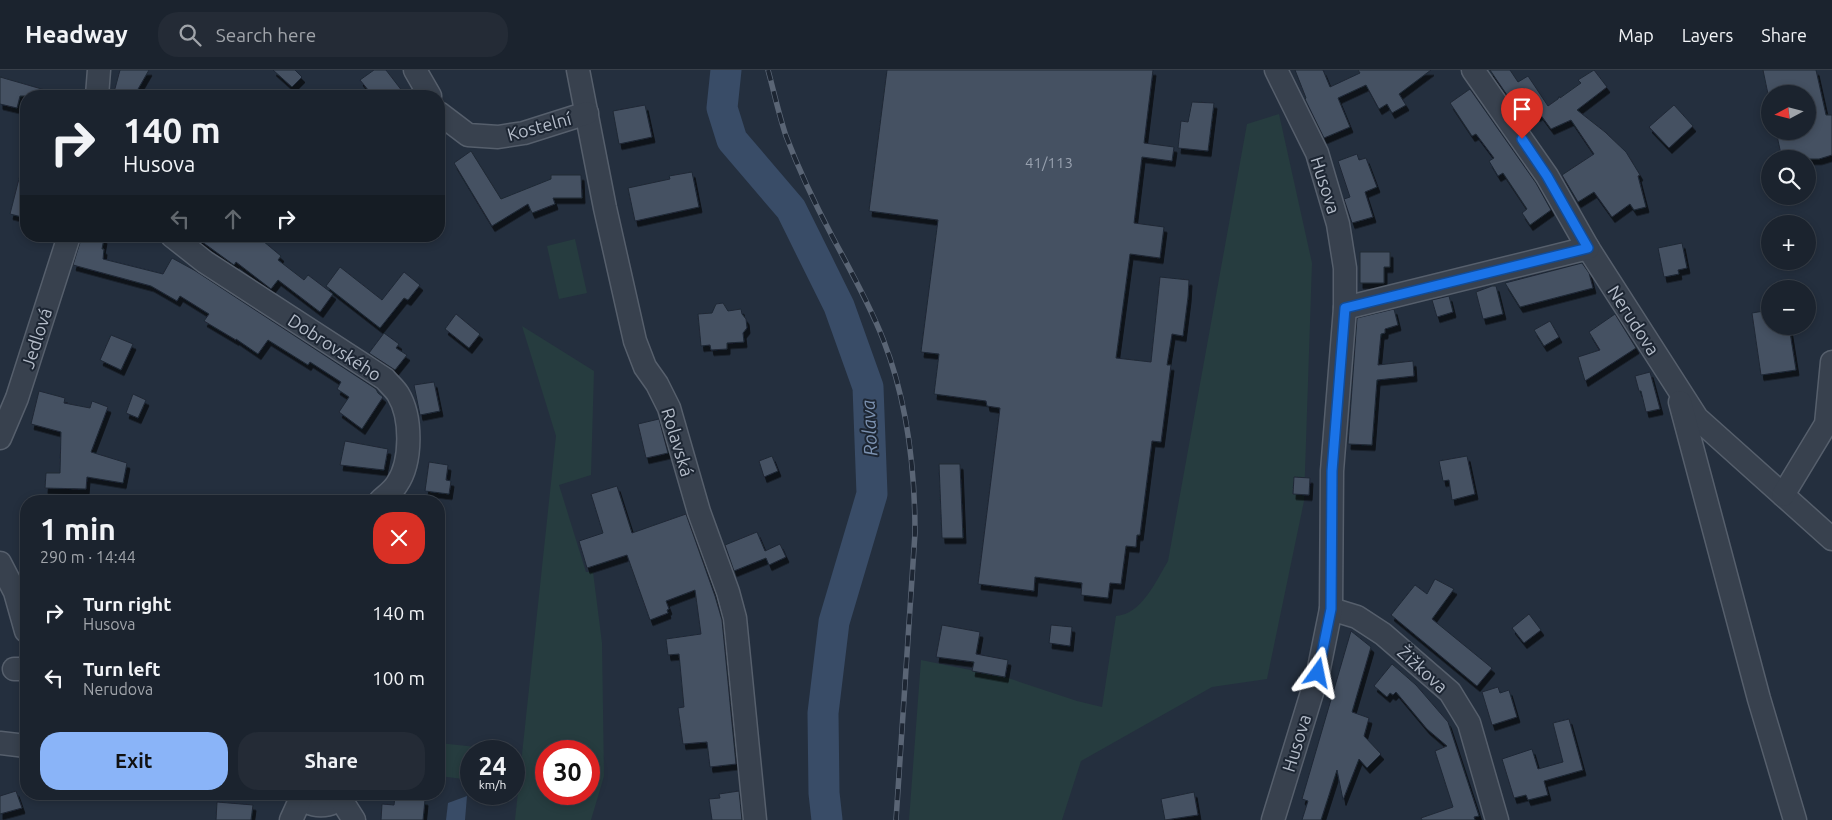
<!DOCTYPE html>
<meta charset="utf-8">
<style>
:root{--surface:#1b232e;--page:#242b36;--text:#f1f3f6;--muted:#a0a4aa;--line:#39404a;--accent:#8ab4f8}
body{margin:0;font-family:Ubuntu,sans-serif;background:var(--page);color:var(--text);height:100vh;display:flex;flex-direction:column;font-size:19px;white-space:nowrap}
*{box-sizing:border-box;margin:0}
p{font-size:16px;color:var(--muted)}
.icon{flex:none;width:28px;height:28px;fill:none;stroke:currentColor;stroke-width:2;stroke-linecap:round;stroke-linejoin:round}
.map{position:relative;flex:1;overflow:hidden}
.details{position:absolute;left:20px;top:425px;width:425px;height:305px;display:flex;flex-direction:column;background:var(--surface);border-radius:20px;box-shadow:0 2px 8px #0003,0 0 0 1px var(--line)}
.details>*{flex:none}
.top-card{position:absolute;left:20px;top:20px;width:425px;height:152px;border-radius:20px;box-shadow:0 2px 8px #0003,0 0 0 1px var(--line);background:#1b232e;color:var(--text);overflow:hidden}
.needle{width:32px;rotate:263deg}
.fabs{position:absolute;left:1761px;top:15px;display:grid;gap:10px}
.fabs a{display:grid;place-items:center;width:55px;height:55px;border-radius:50%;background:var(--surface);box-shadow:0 2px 8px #0003,0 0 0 1px var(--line);font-size:25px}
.speed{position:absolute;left:460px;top:670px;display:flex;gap:10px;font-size:25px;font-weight:700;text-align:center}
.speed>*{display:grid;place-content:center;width:65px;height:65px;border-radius:50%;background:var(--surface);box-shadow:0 2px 8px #0003,0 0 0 1px var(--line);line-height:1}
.speed small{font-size:12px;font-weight:400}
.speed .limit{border:8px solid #d22;background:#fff;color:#111}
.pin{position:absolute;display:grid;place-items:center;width:42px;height:42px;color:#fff;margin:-51px -21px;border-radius:50% 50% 50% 0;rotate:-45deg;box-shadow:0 0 5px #0007}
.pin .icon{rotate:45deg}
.me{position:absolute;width:55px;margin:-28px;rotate:12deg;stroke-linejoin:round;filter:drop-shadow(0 0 4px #0008)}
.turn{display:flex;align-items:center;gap:18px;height:105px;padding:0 20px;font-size:22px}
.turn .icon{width:65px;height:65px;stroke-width:2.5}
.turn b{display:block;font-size:35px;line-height:42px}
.lanes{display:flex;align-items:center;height:48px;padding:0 20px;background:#0003;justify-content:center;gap:25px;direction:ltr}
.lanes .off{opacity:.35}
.round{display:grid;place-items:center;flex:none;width:52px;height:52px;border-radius:20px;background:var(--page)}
.headline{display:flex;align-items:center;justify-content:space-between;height:85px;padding:0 20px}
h1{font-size:30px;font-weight:700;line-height:38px}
.action{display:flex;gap:10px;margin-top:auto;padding:10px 20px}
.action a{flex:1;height:58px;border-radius:20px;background:var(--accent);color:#111;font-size:20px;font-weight:700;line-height:58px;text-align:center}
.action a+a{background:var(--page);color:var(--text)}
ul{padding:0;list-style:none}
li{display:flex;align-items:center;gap:15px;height:65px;padding:0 20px}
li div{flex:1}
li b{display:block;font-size:19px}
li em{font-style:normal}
header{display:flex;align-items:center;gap:30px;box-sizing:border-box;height:70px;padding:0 25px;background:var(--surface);border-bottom:1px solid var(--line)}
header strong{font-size:24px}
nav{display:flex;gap:28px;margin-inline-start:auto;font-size:18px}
.search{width:350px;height:45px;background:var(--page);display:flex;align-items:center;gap:12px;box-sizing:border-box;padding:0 18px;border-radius:20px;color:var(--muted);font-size:19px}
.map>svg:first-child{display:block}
.green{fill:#263c3f;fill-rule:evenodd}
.water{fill:#394c67}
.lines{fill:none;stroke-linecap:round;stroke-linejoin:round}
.river{stroke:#394c67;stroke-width:31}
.building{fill:#455162;stroke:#1f2835;filter:url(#shadow)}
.minor-casing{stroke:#565f6c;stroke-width:25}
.minor{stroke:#38414e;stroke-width:22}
.rail-casing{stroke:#5a6575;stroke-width:5.5}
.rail{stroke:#1d2633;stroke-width:4;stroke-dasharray:11;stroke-linecap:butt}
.route-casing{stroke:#114b97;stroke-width:12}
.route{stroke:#1a73e8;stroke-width:9}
.labels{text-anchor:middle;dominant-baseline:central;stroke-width:4;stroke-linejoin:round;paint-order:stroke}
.number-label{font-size:15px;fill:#98a1af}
.street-label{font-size:18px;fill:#b4bcc9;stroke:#1d2633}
.water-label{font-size:19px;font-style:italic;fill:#7c92b1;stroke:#1d2633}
</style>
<header>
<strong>Headway</strong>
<div class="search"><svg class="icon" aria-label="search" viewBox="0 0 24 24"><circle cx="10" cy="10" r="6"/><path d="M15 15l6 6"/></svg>Search here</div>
<nav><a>Map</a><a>Layers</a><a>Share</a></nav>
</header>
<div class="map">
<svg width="1832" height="750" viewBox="0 0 1832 750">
<defs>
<filter id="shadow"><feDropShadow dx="3" dy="5.5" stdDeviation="0" flood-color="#0009"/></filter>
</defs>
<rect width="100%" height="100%" fill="#242f3e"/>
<g class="green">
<path d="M1279,44L1312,193L1304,431L1267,609L1212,617L1081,691L1062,750H909L921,590L1005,607L1077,631L1102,637L1116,546C1142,544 1156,511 1168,491L1247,54Z"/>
<path d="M575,169L587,223L559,229L547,176Z"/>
<path d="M522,256L594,301L591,405L559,415L586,502H593L602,573L604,706L591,750H515L556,366ZM546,681H589V724H546Z"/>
<path d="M439,673L486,678V681H471V710L439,706Z"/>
</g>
<path class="water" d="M467,726L465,750H446L448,733Z"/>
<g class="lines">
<path class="river" d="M726,0L722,38L732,70L791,139L839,236L868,317L872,424L834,552L823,643L824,723L827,750"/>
</g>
<g class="building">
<path d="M120,0H149L134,26H113Z"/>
<path d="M273,0H295L302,7L292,17Z"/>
<path d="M374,0H386L406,26H373L360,10Z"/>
<path d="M887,0H1153L1144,73L1174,77L1172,91L1142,87L1134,153L1164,157L1160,188L1130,184L1116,288L1151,292L1160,207L1189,210L1188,227L1183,266L1172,264L1167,295H1171L1161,372L1152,371L1140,465H1137L1136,477L1126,476L1121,514L1110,513L1108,528L1081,525L1082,513L1035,507L1034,521L978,514L1000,338L987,336L986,331L934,324L939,284L921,282L938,150L869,141Z"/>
<path d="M1295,0H1323L1330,17L1360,3L1358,0H1431L1399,24L1406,35L1392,43L1387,34L1379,39L1366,15L1338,28L1350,57L1324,68L1305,29L1306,28Z"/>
<path d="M1490,0H1510L1518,12L1528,6L1548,36L1558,29L1559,26L1560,28L1581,13L1578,10L1594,0L1607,17L1577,40L1605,62L1626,82L1640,105L1638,106L1646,137L1634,140L1630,134L1612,147L1594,122L1578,132L1562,105L1594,84L1571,50L1551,59L1540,44L1537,46L1533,39L1522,47Z"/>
<path d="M1763,0H1816L1826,45H1832V85L1819,89H1782L1776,61H1808V24H1768Z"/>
<path d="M0,7L52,22V26H20L17,38L0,34Z"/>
<path d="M1470,19L1536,113L1551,140L1530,155L1522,143L1527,139L1503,103L1498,106L1489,91L1494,88L1476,64L1472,66L1450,33Z"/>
<path d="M1192,32L1214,33L1208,81L1178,78L1181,51L1188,52Z"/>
<path d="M645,35L652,67L619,74L613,41Z"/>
<path d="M1674,35L1693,56L1669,78L1649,57Z"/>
<path d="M471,81L501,129L551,109V105H581L582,128H553L555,134L532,143L528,134L492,156L454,93Z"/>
<path d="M1357,84L1359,90L1366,88L1377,117L1365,122L1373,147L1352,153L1344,129L1350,127L1338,91Z"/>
<path d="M22,97H26V148L10,144Z"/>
<path d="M692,102L699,137L635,151L628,118L670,109L669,106Z"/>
<path d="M82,166H95L104,168L102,179H104L103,189L163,204L172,188L194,200L376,319L378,323L383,327L362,359L339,342L349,327L337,319L341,312L310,292L308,295L268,270L258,284L236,269V270L204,251L209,244L180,226L177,231L151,216L73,195Z"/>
<path d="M194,166H257L281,186L278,190L304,210L308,205L333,224L320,242L278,210L271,219L236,192L234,195Z"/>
<path d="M1682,173L1687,198L1678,200L1679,204L1664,207L1658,178Z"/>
<path d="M1360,182H1390V197H1384V213H1360Z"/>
<path d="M1582,193L1589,203L1593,218L1520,237L1505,213Z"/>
<path d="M340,197L382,230L404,202L420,215L408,230L404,228L380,258L326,216Z"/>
<path d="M1492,216H1496L1503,244L1483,249L1476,222Z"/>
<path d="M1449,226L1453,242L1437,247L1432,230Z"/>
<path d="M723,233L728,241L741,239L742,244L746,249L747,258L743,263L744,272L727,273V279L711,280L710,275L701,276L698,244L712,243L716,234Z"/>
<path d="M1394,239L1398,255L1385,259V263L1381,264L1378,295L1413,291L1414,306L1377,310L1372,375L1348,374L1357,248Z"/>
<path d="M1770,240V256H1789L1796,300L1761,305L1752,243Z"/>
<path d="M456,244L480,264L469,278L445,259Z"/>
<path d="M1615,244L1636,278L1585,311L1578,287L1600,280L1589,262Z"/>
<path d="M1550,251L1559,267L1544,276L1534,260Z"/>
<path d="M384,263L399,274L396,278L407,285L395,300L369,283Z"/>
<path d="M111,265L133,274L121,300L100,290Z"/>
<path d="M1650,302L1660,339L1646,342L1641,321H1639L1635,306Z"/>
<path d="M434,312L440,341L420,345L414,315Z"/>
<path d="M39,321L65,328L64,333L90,338L92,331L108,337L91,382L127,393L123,413L87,407L86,419L45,418L46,403H60L61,362L31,354Z"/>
<path d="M133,324L146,330L138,348L126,343Z"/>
<path d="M659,349L668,383L646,388L638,354Z"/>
<path d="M345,371L388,379L384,400L340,395Z"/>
<path d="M772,386L778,401L764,407L759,391Z"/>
<path d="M1467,386L1475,424L1452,430L1449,410L1443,411L1439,391Z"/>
<path d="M429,392L448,395L446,410L451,411L449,424L425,421Z"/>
<path d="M939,394H960L963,468H942Z"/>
<path d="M1294,407L1310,408L1309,425L1293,424Z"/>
<path d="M617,416L632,463L686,444L715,526L722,550L736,694L710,697L707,672L683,674L678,638L684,637L679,584L668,585L666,569L701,564L695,520L666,531L669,539L667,540L668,543L650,550L627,485L587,498L579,471L603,463L591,424Z"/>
<path d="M757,462L765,481L780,474L786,487L769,495L766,488L734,501L725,475Z"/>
<path d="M1435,509L1454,519L1432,549L1492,598L1477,616L1391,545L1415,515L1427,524Z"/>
<path d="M1529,544L1541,560L1524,573L1512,558Z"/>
<path d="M942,555L980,562L976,584L1008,590L1005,607L972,601L974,592L936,587Z"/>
<path d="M1051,555L1072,557L1070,576L1049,573Z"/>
<path d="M1351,561L1371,577L1352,642L1369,648L1364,666L1381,684L1367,698L1359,689L1343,730L1337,700L1321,750H1302L1308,731L1302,729Z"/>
<path d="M1392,594L1416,615L1448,652L1476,737L1479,746L1474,747L1475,750H1422L1421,748L1453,737L1435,681L1447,676L1427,659L1396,622L1393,625L1390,623L1387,627L1374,616Z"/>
<path d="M1498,617L1500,623L1509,620L1517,647L1492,655L1482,622Z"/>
<path d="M1569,649L1583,700L1544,711L1548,725L1528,730L1526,725L1514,728L1502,689L1532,679L1538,699L1563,692L1553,653Z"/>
<path d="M16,721L22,738L0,744V726Z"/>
<path d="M739,721L742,750H712L709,729L720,728L719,724Z"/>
<path d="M1194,722L1198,745L1165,750L1161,729Z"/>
<path d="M395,727L425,730L423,750H381L382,734L394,735Z"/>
<path d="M217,732L253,735L251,750H216Z"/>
</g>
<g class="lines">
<defs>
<g id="minor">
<path d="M415,0L430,26"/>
<path d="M578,0L605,138L635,271L645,297L657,314L669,338L699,442L728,522L735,548L755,750"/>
<path d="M1473,0L1547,106L1588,178L1697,348L1832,469"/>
<path d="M97,26L99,0"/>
<path d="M439,43L468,65L498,67L524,63L587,43"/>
<path d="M172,166L205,192L385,309C389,314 395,319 398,324C412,347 412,392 397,414C393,421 385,426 380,431"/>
<path d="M1345,238L1588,178"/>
<path d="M1680,332L1759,629L1795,750"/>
<path d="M0,368L17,328L69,166"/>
<path d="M1783,425L1826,354L1832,292"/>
<path d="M0,493L15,522L26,561"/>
<path d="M1331,539L1357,547L1383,564L1450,622L1469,653L1497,750"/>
<path d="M14,599H26"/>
<path d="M0,673L26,676"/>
<path d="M298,724C310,739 332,739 343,724"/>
<path d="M340,728L354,750"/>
<path d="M291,750L301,728"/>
<path d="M1273,750L1318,603L1331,539L1332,401L1345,238V198L1338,154L1317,83L1276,0"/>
</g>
</defs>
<use href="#minor" class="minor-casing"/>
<use href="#minor" class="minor"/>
<defs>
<path id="rail" d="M768,0C774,22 779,45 786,66C799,100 815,134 832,166C850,200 869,233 883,269C907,330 915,397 915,463L896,750"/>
</defs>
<use href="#rail" class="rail-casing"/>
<use href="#rail" class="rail"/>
</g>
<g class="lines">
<defs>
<path id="route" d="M1318,603L1331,539L1332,401L1345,238L1588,178L1547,106L1522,69"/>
</defs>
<use href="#route" class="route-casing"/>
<use href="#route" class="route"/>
</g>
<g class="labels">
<g class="number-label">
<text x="1049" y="92">41/113</text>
</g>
<g class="street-label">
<text transform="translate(539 56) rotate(-15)">Kostelní</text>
<text transform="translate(1326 115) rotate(72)">Husova</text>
<text transform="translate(1634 250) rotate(57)">Nerudova</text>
<text transform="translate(36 268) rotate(-72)">Jedlová</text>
<text transform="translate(335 277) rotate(33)">Dobrovského</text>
<text transform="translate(678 372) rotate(73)">Rolavská</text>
<text transform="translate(1423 599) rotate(42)">Žižkova</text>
<text transform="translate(1296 673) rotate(-73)">Husova</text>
</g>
<g class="water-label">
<text transform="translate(869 358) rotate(-93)">Rolava</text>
</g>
</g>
</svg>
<div class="fabs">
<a><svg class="needle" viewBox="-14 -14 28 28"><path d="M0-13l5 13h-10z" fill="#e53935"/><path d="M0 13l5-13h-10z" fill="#a0a4aa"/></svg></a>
<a><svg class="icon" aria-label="search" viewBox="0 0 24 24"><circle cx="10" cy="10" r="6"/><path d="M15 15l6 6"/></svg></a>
<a>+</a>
<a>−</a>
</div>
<div class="speed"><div>24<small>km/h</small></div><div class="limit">30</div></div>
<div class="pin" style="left:1522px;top:69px;background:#d93025"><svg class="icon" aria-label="arrive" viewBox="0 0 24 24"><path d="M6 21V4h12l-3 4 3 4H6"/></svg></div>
<svg class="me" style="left:1318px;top:603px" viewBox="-20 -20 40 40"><path d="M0-17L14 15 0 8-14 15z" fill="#1a73e8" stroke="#fff" stroke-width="4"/></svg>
<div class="top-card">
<div class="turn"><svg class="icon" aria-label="right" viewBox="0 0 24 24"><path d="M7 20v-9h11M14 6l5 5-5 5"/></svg><div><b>140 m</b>Husova</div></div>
<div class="lanes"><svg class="icon off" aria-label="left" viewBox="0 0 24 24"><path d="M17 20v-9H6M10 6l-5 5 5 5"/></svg><svg class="icon off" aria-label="ahead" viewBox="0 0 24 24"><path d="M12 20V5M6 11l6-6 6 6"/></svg><svg class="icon" aria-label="right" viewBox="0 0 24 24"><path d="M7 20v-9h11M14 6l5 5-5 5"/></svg></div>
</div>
<section class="details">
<div class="headline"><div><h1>1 min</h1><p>290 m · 14:44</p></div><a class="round" style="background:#d93025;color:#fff"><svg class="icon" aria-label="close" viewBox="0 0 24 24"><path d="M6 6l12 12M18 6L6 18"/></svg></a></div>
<ul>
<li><svg class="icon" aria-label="right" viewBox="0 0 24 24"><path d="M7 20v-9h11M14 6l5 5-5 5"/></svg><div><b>Turn right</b><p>Husova</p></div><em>140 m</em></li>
<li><svg class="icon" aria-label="left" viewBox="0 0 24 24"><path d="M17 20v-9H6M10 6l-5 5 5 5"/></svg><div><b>Turn left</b><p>Nerudova</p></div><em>100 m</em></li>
</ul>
<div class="action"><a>Exit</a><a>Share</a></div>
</section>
</div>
